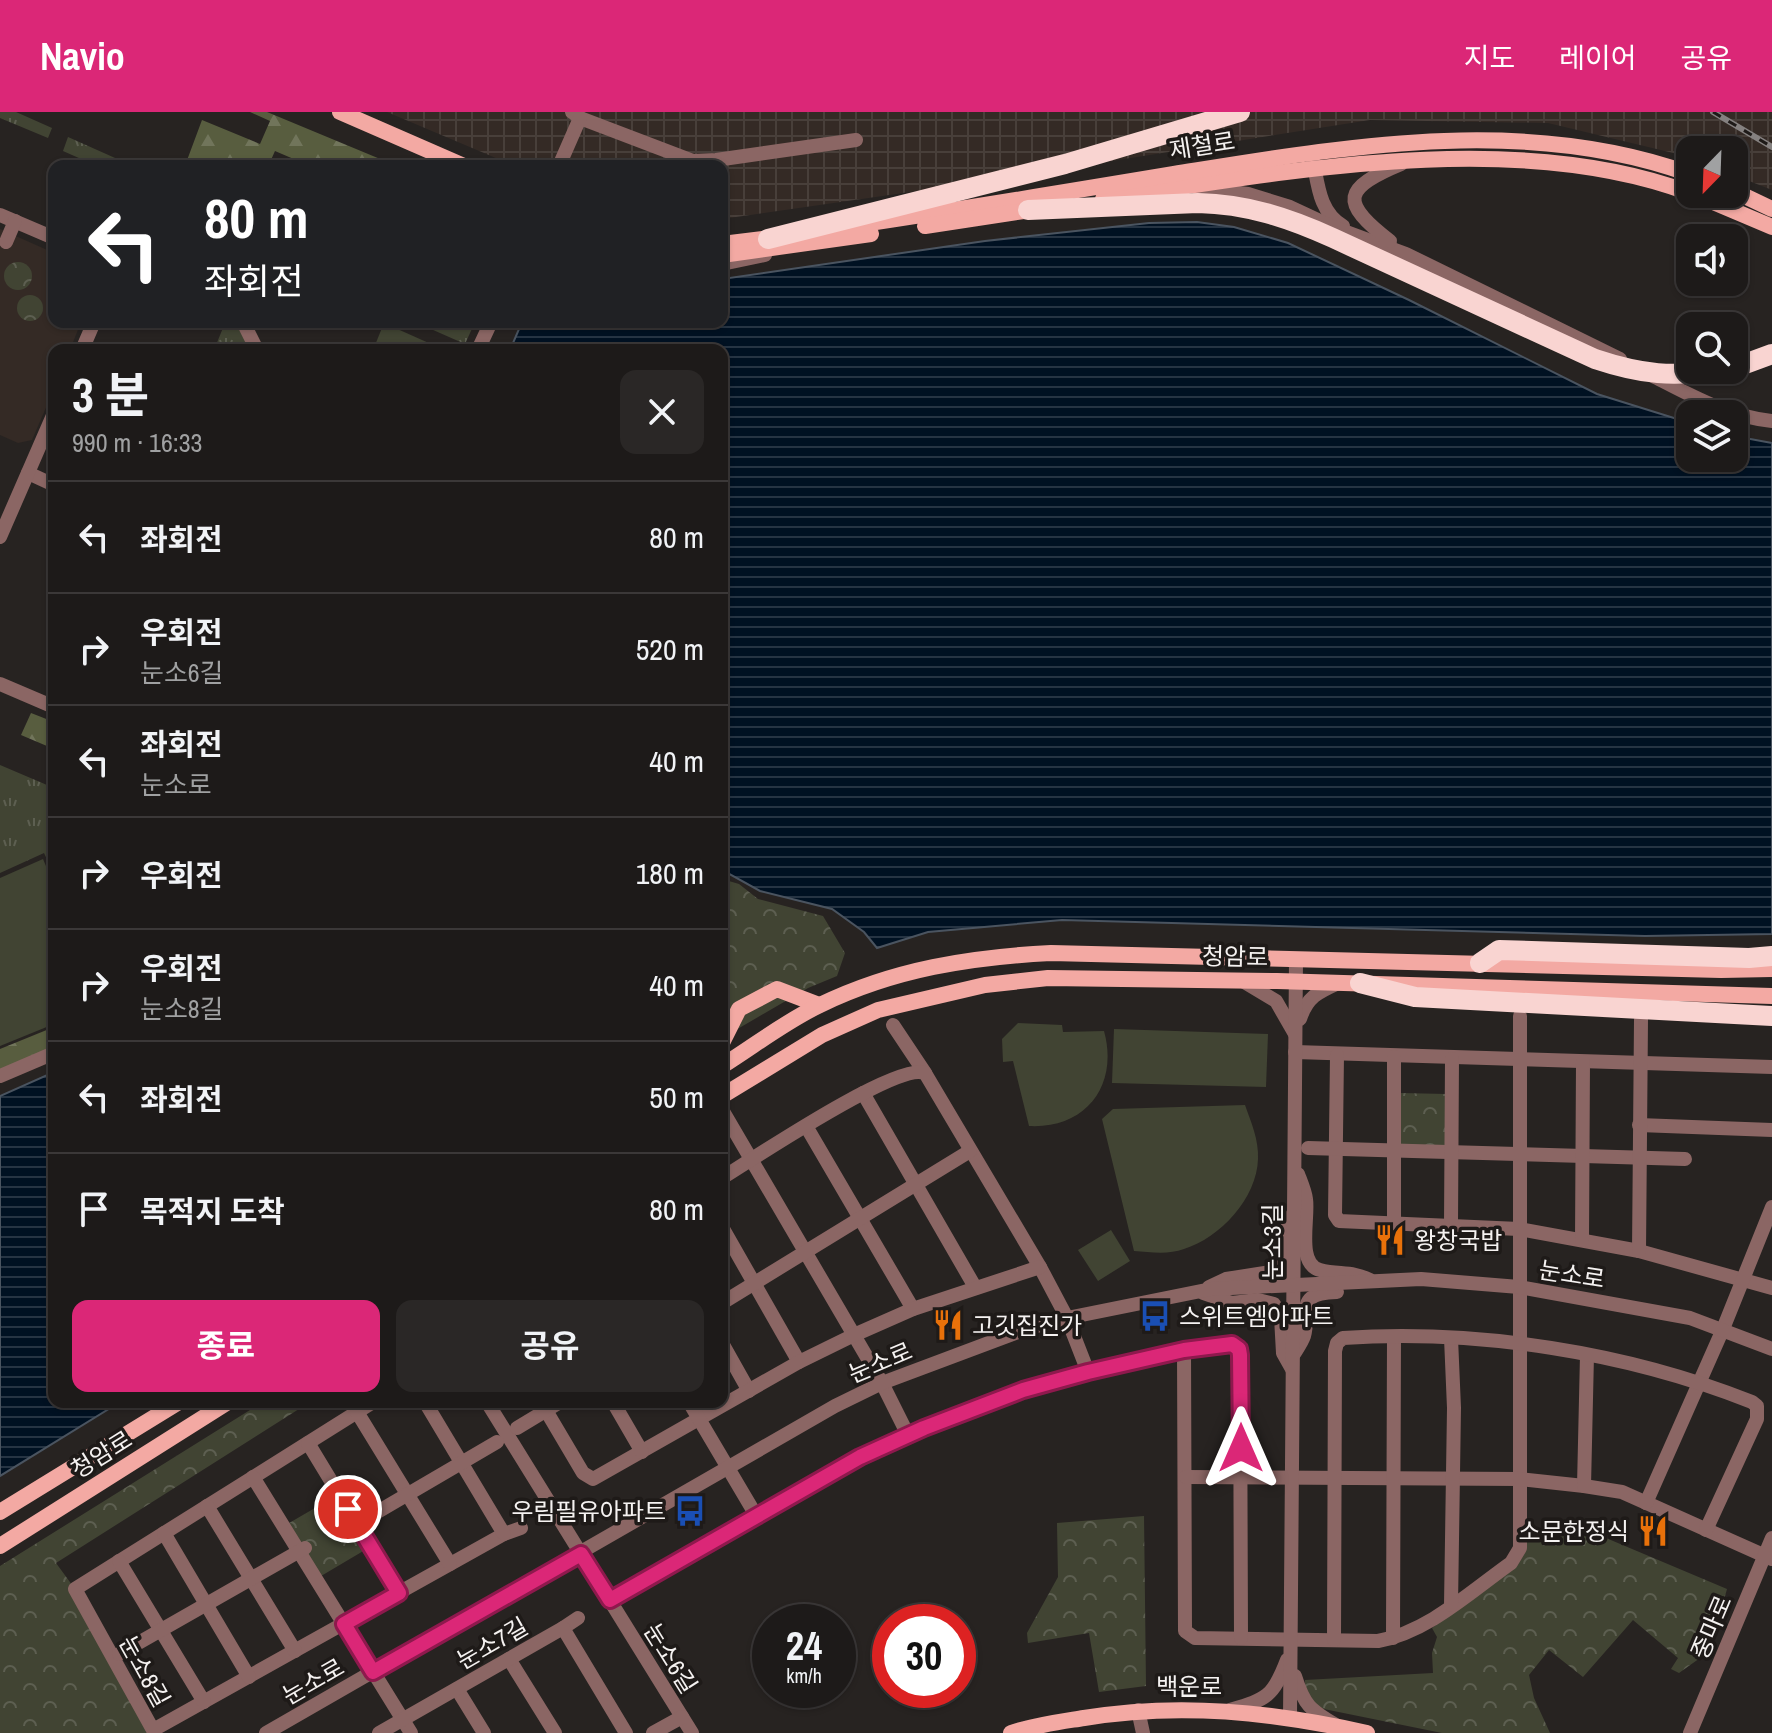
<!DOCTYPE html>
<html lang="ko">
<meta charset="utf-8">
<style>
:root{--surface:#1d1a19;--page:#2a2726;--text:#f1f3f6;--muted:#a0a1a2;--line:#3b3838;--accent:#db2777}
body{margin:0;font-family:"Archivo Narrow","Noto Sans KR",sans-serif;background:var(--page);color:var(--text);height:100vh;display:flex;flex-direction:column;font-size:30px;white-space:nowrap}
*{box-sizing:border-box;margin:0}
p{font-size:26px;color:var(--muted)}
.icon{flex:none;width:44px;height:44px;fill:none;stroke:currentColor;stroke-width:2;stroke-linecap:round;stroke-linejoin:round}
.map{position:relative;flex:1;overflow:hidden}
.details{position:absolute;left:48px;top:232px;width:680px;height:1064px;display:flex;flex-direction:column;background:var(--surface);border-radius:16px;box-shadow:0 2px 6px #0004,0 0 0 2px var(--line)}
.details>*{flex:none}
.top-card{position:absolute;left:48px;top:48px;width:680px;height:168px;border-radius:16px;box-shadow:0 2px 6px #0004,0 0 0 2px var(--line);background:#202124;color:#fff;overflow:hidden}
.needle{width:52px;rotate:203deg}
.buttons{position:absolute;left:1676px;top:24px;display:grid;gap:16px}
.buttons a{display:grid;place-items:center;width:72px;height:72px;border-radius:16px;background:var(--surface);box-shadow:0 2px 6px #0004,0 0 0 2px var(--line);font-size:40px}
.speed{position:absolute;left:752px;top:1492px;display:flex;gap:16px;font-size:40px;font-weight:700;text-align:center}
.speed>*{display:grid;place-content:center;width:104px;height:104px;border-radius:50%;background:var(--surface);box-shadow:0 2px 6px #0004,0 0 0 2px var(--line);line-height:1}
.speed small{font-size:20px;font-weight:400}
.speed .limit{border:12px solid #d22;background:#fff;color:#111}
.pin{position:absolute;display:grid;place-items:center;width:68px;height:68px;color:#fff;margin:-34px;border:4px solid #fff;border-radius:50%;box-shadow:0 2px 8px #0007}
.me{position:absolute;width:88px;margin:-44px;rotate:0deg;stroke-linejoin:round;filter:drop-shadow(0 0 6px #0008)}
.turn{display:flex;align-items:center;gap:28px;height:168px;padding:0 24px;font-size:36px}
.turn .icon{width:104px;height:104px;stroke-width:2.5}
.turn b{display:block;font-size:56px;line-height:68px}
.round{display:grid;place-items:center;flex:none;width:84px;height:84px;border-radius:16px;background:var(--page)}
.headline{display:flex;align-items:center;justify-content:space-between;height:136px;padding:0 24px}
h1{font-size:48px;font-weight:700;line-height:60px}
.action{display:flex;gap:16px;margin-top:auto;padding:16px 24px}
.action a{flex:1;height:92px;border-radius:16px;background:var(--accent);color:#fff;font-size:32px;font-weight:700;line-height:92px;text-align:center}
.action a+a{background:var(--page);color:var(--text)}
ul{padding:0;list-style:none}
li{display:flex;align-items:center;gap:24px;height:112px;padding:0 24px;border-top:2px solid var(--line)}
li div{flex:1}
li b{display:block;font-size:30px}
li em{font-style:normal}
header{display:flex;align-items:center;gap:48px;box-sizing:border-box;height:112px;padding:0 40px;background:var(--accent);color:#fff}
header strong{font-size:38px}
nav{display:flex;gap:44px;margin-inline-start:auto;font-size:28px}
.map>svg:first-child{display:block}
.built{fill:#342a25}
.industrial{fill:url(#industrial-grid)}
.grass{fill:url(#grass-tufts)}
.forest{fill:url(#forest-firs)}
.park{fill:url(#park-crowns)}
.pitch{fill:#414433}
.water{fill:url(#water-rules);stroke:#4a5460;stroke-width:2}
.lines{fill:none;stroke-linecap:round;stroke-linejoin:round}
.minor{stroke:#8b6664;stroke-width:14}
.major{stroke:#f3a9a3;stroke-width:16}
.highway{stroke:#f9d4d1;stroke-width:20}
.rail-casing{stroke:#858180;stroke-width:6}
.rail{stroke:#1e1a18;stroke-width:3;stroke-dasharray:9;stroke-linecap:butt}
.route-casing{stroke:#8e194d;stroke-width:20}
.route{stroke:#db2777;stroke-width:14}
.labels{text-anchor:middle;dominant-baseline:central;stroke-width:7;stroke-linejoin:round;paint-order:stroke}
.street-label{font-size:24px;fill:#f5f2f1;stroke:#1e1a18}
.poi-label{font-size:24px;fill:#f5f2f1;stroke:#1e1a18;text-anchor:start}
</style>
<header>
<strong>Navio</strong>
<nav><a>지도</a><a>레이어</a><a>공유</a></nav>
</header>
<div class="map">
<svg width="1772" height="1621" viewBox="0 0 1772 1621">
<defs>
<pattern id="industrial-grid" width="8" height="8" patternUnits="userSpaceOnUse" patternTransform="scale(2)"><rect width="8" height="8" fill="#342a25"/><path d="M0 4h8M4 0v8" fill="none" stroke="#483f3a"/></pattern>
<pattern id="grass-tufts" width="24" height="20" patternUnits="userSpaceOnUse" patternTransform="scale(2)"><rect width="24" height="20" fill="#414433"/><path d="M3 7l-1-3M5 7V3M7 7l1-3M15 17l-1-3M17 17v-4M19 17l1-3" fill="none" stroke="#5d5f51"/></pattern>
<pattern id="forest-firs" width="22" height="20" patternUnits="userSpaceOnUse" patternTransform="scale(2)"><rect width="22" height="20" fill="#585d3f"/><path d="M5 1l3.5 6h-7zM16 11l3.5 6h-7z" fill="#71755b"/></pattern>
<pattern id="park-crowns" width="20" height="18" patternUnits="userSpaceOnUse" patternTransform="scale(2)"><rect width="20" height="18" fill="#414433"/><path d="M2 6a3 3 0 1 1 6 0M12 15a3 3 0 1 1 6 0" fill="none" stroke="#5d5f51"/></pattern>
<pattern id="water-rules" width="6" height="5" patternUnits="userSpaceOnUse" patternTransform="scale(2)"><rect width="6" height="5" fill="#012"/><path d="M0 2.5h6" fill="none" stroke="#263443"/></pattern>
</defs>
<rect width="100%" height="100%" fill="#272321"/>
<path class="built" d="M0,117L54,141V210H81L70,238H54V277L32,328L18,331L0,323Z"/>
<path class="industrial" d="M387,0H1772V78L1734,63V38H1690V45L1548,11L1370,8L973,71L722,107V54H515Z"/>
<g class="grass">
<path d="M0,0H16L52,16L48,26L0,6Z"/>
<path d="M68,25L133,54H97L63,39Z"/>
<path d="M415,210H475L465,232Z"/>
<path d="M225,211L243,220L251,238H214Z"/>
<path d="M0,653L54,676V762L44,741L0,761Z"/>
</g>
<g class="forest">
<path d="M250,0H267L397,54H310L275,39L268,54H193L186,51L202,8L260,32L270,9Z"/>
<path d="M31,601L54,610V637L21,623Z"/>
<path d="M54,915V934L0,958V937Z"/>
</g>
<g class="park">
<circle cx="18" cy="164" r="14"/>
<circle cx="30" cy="196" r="13"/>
<path d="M722,767L739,772L758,787L823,804L845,841L837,864L808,876L722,926Z"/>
<path d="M1400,981L1446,982V1033H1399Z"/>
<path d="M263,1290H310L56,1451L75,1477L148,1621H0V1454Z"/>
<path d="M339,1382L370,1435L316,1467L284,1414Z"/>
<path d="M1144,1404L1146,1574L1099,1580L1089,1521L1028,1531L1027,1521L1058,1465L1057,1411Z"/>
<path d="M1525,1419L1606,1426L1727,1477L1711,1534L1707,1541L1679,1561L1671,1557L1678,1546L1633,1508L1583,1565L1549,1538L1529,1563L1534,1586L1550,1621H1442L1314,1595L1305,1577V1568L1433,1561L1432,1541L1437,1525L1432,1516L1508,1460Z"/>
</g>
<g class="pitch">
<path d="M384,211L431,232L428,238H373Z"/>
<path d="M43,747L54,773V912L0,934V766Z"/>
<path d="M1018,911L1062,913L1063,920L1104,919C1119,973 1086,1017 1029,1014L1013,949L1003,950L1002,927Z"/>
<path d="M1114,917L1268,922L1266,975L1112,971Z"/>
<path d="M1245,993C1251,1010 1259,1028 1258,1047C1257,1086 1220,1126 1184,1137C1168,1143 1150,1140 1134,1139L1102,1007L1113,997Z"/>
<path d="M1111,1118L1130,1149L1098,1169L1078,1138Z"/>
</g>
<g class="water">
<path d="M1197,110L1234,115L1288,131L1409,188L1597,282L1690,311V346H1734V324L1772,331V822L1645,824L1062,808L928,820L877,836L864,820L832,797L760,779L722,758V238H510L522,210H722V167L985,129L1149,111Z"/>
<path d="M54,960V1290H120L0,1364V984Z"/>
</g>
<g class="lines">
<g class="minor">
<path d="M572,0L580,6L693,49L716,48L856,28"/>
<path d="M1313,48C1318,72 1319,100 1343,114"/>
<path d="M559,54L580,6"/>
<path d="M1197,76L1248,82L1290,95L1333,115L1406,142L1620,247"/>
<path d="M0,103L54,126"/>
<path d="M1390,129C1339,90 1343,76 1401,52"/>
<path d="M6,130L15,109"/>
<path d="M722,152L765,143"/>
<path d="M243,210L257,238"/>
<path d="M82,238L94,210"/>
<path d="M478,238L491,210"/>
<path d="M1653,264C1690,283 1729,305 1772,309"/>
<path d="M28,361L54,373"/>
<path d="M0,425L54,301"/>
<path d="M0,572L54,595"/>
<path d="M1241,868L1276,889L1295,922"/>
<path d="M1300,907C1307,885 1318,880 1338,871"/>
<path d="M893,913L925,961"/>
<path d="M1295,940L1772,955"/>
<path d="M1337,943L1335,1103L1339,1109L1519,1117L1639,1139L1772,1176"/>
<path d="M0,964L54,941"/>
<path d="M863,981L975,1175"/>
<path d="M724,1001L882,1271L908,1323"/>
<path d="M1639,1013L1772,1018"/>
<path d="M806,1014L913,1197"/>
<path d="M1308,1036L1685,1047"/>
<path d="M1298,1062C1301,1070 1305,1079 1306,1087C1309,1106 1296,1152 1320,1158C1339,1163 1352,1159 1370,1168"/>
<path d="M722,1066C753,1047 897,950 925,961L1040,1155L1067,1206L1088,1260"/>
<path d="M1394,1111V945"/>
<path d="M1451,1112L1452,947"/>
<path d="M722,1115L799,1250"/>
<path d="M1582,1128L1583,950"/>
<path d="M1639,1139L1641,908"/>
<path d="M1209,1175L1226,1167L1271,1160C1287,1143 1281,1123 1292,1103"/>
<path d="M1203,1181L1232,1191L1258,1188L1274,1192L1281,1205L1283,1241L1292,1257"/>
<path d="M722,1191L970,1039"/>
<path d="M722,1231L749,1279"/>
<path d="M1184,1238L1185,1519L1195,1526L1378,1529C1428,1520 1470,1480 1511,1451L1520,1436V904"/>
<path d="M1294,1242C1297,1237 1302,1230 1304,1224C1311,1200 1293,1181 1337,1180"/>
<path d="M373,1290L75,1477L153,1618L504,1422L521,1416"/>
<path d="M425,1290L504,1422"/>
<path d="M487,1290L692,1621"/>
<path d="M541,1290L583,1361L593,1367L799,1250L854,1223L913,1197L1040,1155"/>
<path d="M613,1290L642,1340"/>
<path d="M689,1290L757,1405"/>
<path d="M357,1300L450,1452"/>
<path d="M517,1316L560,1290"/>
<path d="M308,1331L399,1481"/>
<path d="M253,1365L411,1621"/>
<path d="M1186,1365L1520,1367L1584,1374L1622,1380L1772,1447"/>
<path d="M1584,1374L1587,1243"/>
<path d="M1646,1391L1723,1217L1772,1095"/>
<path d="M207,1394L295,1539"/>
<path d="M350,1416L497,1330"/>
<path d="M164,1421L249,1565"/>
<path d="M119,1449L204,1590"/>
<path d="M610,1488L860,1345L924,1316L1023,1278L1108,1255L1224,1232H1232L1239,1237L1240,1243L1241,1526"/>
<path d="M1451,1493L1454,1296L1451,1226"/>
<path d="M563,1516L578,1506"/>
<path d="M1393,1526L1394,1226"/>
<path d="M1334,1528L1335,1239L1337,1231L1343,1226C1478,1217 1626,1240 1752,1290L1757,1294V1307L1706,1418"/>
<path d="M119,1542L305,1436"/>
<path d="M509,1547L555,1621"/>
<path d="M1295,1564C1304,1593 1310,1598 1336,1613"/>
<path d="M457,1577L484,1621"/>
<path d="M1138,1598L1143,1621"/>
<path d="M1230,1598C1267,1587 1273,1585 1287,1548"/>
<path d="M1290,1606L1296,847"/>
<path d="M266,1621L835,1294L882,1271L1026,1217L1067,1206L1211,1177L1421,1167L1519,1175L1690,1206L1772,1237"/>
<path d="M379,1621L563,1516L626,1621"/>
<path d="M653,1621L682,1605"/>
<path d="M1690,1621L1772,1426"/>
</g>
<g class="major">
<path d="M340,0L464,54"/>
<path d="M1734,79L1772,97"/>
<path d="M1694,82L1772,115"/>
<path d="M1103,87C1283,60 1515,15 1690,81"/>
<path d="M850,114C958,98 1066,80 1174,62C1343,35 1524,2 1690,62"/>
<path d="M925,114L1037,97"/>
<path d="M722,132L779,125"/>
<path d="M722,143L871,122"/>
<path d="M722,931L739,897L777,877L819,893"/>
<path d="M722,954C754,934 786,909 820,893C894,857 971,845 1051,841L1721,858L1772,857"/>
<path d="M722,984L822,923L878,898L985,873L1048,866L1277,869L1772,884"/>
<path d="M0,1400L179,1290"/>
<path d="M0,1434L228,1290"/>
<path d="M1011,1621C1035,1613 1059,1610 1084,1606C1180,1590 1272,1600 1367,1621"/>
</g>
<g class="highway">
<path d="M1028,98L1198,91C1247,92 1289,106 1333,126L1595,247C1643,263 1672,265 1722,258"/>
<path d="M768,127L1065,52L1240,0"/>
<path d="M1734,256L1772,242"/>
<path d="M1480,851L1499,838L1749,846L1772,844"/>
<path d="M1360,871L1415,885L1772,904"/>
</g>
<defs>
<path id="rail" d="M1713,0L1772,35"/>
</defs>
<use href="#rail" class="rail-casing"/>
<use href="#rail" class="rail"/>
</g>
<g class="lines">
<defs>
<path id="route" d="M348,1397L399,1481L344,1512L373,1560L581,1442L610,1488L860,1345L924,1316L1023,1278L1088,1260L1184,1238L1232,1232L1239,1237L1240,1243L1241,1336"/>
</defs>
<use href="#route" class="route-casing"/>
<use href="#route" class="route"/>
</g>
<defs>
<symbol id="restaurant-bare" viewBox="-9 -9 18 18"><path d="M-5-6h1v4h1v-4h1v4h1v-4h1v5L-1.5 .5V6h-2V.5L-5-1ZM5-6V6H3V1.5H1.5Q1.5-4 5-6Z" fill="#e8710a" stroke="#1e1a18" stroke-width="2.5" paint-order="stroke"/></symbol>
<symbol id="bus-bare" viewBox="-9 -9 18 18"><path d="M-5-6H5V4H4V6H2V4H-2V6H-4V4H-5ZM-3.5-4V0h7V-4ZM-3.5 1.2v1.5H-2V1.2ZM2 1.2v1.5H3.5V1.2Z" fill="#1a4fb4" stroke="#1e1a18" stroke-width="2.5" paint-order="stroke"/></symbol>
</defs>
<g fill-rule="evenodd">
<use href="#restaurant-bare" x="1368" y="1106" width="44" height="44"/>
<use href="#bus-bare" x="1133" y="1182" width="44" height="44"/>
<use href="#restaurant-bare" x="926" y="1191" width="44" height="44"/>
<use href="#bus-bare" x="668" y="1377" width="44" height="44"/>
<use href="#restaurant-bare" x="1631" y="1397" width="44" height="44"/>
</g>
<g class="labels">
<g class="street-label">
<text transform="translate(1202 33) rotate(-9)">제철로</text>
<text transform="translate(1235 844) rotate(1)">청암로</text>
<text transform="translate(1272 1130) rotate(-90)">눈소3길</text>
<text transform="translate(1572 1162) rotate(9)">눈소로</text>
<text transform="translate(880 1250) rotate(-23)">눈소로</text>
<text transform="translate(101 1342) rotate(-32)">청암로</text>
<text transform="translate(1711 1515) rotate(-67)">중마로</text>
<text transform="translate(492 1531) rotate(-30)">눈소7길</text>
<text transform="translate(671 1546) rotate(58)">눈소6길</text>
<text transform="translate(145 1559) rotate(61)">눈소8길</text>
<text transform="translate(313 1569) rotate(-30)">눈소로</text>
<text x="1189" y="1574">백운로</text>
</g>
<g class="poi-label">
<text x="1414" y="1128">왕창국밥</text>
<text x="1179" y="1204">스위트엠아파트</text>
<text x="972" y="1213">고깃집진가</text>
<text x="666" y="1399" text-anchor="end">우림필유아파트</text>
<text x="1629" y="1419" text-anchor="end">소문한정식</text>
</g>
</g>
</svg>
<div class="buttons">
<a><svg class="needle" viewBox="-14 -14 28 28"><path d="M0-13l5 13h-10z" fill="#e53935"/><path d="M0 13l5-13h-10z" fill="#a0a1a2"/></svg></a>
<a><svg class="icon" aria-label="sound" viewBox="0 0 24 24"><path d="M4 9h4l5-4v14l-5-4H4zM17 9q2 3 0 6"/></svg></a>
<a><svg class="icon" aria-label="search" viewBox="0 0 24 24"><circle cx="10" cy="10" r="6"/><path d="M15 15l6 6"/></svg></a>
<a><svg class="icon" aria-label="layers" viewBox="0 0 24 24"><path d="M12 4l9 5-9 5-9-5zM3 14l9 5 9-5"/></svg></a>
</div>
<div class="speed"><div>24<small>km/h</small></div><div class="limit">30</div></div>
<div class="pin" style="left:348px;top:1397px;background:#d93025"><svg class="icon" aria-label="arrive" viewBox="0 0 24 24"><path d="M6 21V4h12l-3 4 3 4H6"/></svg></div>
<svg class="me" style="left:1241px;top:1336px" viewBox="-20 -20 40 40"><path d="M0-17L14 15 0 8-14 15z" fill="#db2777" stroke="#fff" stroke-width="4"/></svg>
<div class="top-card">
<div class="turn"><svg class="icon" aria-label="left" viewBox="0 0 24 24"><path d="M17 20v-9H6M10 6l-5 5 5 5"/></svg><div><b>80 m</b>좌회전</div></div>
</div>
<section class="details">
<div class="headline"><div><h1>3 분</h1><p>990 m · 16:33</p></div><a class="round"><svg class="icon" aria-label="close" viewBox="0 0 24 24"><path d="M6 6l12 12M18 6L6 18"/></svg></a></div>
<ul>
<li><svg class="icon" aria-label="left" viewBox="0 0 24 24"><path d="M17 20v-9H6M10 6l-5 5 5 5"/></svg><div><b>좌회전</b></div><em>80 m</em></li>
<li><svg class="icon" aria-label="right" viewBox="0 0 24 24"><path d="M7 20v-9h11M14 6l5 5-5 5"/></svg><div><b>우회전</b><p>눈소6길</p></div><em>520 m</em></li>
<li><svg class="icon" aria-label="left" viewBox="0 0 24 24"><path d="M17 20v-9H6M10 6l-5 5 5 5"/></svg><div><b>좌회전</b><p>눈소로</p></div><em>40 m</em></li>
<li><svg class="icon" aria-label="right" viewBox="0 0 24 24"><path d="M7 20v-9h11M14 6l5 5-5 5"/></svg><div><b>우회전</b></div><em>180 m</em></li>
<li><svg class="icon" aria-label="right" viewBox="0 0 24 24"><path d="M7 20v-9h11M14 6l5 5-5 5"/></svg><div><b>우회전</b><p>눈소8길</p></div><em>40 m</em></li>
<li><svg class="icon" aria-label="left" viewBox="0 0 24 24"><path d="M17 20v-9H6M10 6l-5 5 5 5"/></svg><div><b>좌회전</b></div><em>50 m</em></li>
<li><svg class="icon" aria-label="arrive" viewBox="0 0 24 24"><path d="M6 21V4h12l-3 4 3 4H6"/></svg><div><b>목적지 도착</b></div><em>80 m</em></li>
</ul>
<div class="action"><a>종료</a><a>공유</a></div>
</section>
</div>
